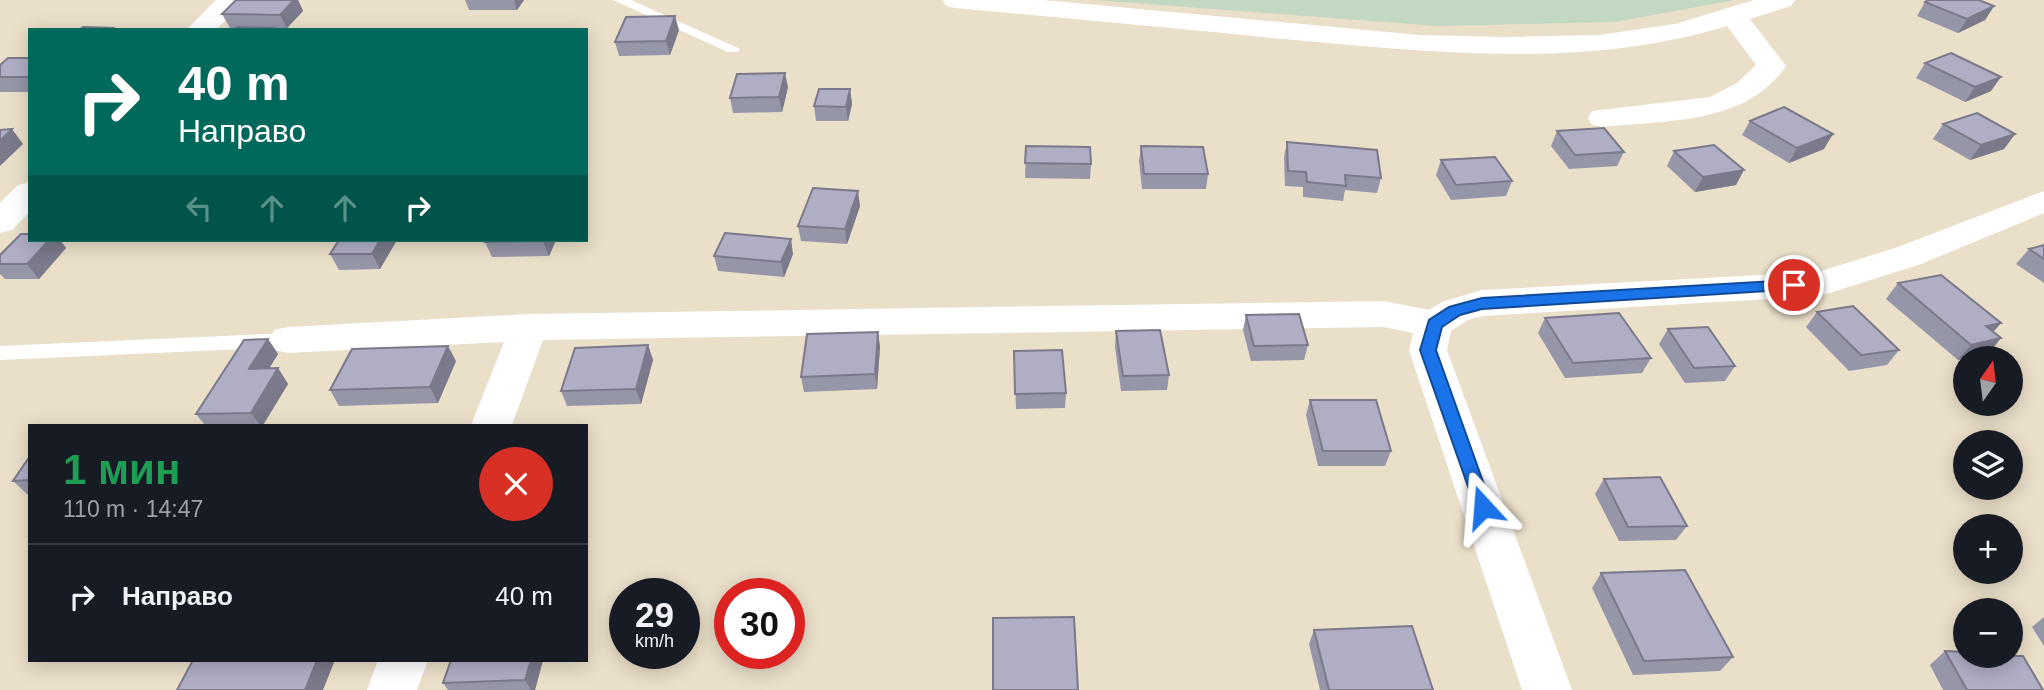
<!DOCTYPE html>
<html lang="ru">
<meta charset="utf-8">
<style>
:root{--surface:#171b24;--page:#20242c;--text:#f1f3f6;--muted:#9ea1a6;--line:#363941}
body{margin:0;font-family:Arial,sans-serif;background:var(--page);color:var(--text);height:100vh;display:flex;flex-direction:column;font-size:26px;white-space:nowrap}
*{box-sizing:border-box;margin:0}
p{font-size:23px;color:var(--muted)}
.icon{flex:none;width:38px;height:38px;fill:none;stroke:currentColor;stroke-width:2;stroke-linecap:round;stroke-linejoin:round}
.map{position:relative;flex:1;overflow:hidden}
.sheet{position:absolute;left:28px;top:424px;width:560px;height:238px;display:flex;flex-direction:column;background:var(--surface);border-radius:0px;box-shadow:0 4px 18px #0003}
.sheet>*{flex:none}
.banner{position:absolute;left:28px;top:28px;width:560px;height:214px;border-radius:0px;box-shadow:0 4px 18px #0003;background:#00695c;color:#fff;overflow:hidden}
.needle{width:46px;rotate:14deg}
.fabs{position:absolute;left:1953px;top:346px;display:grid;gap:14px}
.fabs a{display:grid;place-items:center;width:70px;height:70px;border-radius:50%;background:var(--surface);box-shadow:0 4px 18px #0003;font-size:35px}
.speed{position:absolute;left:609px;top:578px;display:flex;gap:14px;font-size:35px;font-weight:700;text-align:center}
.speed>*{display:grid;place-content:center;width:91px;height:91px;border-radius:50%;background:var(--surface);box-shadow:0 4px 18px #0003;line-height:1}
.speed small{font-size:18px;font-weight:400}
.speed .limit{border:10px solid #d22;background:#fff;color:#111}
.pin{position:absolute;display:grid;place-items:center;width:60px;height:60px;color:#fff;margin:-30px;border:4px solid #fff;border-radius:50%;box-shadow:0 2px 7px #0007}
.me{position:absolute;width:77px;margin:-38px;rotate:341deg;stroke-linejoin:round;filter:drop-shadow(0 0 5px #0008)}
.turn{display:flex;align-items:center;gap:24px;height:147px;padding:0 35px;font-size:32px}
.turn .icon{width:91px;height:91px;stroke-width:2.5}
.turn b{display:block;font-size:49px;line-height:60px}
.lanes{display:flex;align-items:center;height:66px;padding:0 35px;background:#0003;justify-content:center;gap:35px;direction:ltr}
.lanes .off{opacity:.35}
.round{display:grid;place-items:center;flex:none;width:74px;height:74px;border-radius:37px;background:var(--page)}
.head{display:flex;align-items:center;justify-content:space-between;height:119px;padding:0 35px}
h1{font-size:42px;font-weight:800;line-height:52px;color:#1e9e55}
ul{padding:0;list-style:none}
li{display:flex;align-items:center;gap:21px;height:105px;padding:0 35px;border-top:2px solid var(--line)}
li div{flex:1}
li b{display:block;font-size:26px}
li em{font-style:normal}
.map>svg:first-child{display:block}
.green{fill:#c2d8c3}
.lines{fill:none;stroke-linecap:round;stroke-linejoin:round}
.lane{fill:#fff;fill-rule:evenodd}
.street{fill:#fff;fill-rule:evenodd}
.wall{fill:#9696a9}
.shaded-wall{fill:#7a7a8a}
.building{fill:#afaec5;stroke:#7a7a8a;stroke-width:2}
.route{fill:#1a73e8;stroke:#114b97;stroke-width:2}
</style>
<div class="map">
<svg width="2044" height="690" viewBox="0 0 2044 690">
<rect width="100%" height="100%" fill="#eadfc9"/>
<path class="green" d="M1094,0H1734L1615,22L1437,26Z"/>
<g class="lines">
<g class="lane">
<path d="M613,0H631L740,49L738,52H728Z"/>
<path d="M288,333L295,335L298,340L295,345L288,347L0,360V346Z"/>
</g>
<g class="street">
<path d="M216,0H245L216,30H186Z"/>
<path d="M942,0H1043L1420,35L1503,37L1599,35L1675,24L1754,0H1795L1791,6L1750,19L1786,66C1746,125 1667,120 1603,127L1592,125L1588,118L1592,111L1710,97L1737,83L1756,65L1727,26C1584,70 1430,52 1283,39C1174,28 1064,18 955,8L946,6Z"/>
<path d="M30,182V212L12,230L0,233V203L18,185Z"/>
<path d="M2044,191V213L1921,264L1820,296L1483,316L1468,320L1451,331L1447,350L1572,690H1522L1409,350L1413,333L1384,327L543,340L512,425H471L504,342L288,353L274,350L269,340L274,330L288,327L529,314L1384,301L1429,310L1442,302L1482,290L1818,272L1895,248Z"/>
<path d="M378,660H428L417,690H367Z"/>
</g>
</g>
<g class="wall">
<path d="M236,0H298L303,11L287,28H274L275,30H234L236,28H230L222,14Z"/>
<path d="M465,0H524L517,10H469Z"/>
<path d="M1925,2L1994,6L1985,20L1958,33L1917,16Z"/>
<path d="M679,30L670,55L619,56L615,42Z"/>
<path d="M30,58V92H0V65Z"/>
<path d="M1925,63L1991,91L1965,102L1916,78Z"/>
<path d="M788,87L782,112L733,113L730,98Z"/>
<path d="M850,89L852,104L848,121H816L814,106Z"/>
<path d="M1750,121L1824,149L1789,163L1742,135Z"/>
<path d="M1943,124L2015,134L2004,149L1970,160L1933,139Z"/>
<path d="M1557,131L1624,152L1617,166L1569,169L1551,146Z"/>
<path d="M1287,142L1381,178L1377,193L1345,190L1343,201L1303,197V187L1285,186L1284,157Z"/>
<path d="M1026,146L1091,164L1090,179L1025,178Z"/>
<path d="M1141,146L1208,174L1206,189H1142L1139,161Z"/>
<path d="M1674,151L1736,185L1695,192L1667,166Z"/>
<path d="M1441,160L1512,181L1506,196L1451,200L1436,175Z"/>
<path d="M860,206L847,244L801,241L798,226Z"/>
<path d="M30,240H60L66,248L39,279H5L0,274V255Z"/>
<path d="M339,240H397L380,269L339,270L330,254Z"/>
<path d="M556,240L549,256L492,257L485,242Z"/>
<path d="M2044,245V283L2016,264L2029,249Z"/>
<path d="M793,254L784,277L718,271L714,256Z"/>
<path d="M1898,283L2001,323L1993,332L2001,338L1988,354L1958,360L1886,299Z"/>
<path d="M1817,312L1899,350L1887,365L1849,371L1806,327Z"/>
<path d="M1246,315L1308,345L1304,360L1251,361L1243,330Z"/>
<path d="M1545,318L1651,358L1642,373L1565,378L1538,333Z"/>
<path d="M1668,329L1735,366L1725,381L1685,383L1659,344Z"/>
<path d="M1116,331L1169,375L1167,390L1121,391L1115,347Z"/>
<path d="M878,332L880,347L877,389L804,392L801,377Z"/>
<path d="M268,339L278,354L269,369L278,368L288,384L263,425H205L196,414Z"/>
<path d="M648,345L653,360L641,404L567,406L561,391Z"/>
<path d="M1014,351L1066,393L1065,408L1016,409Z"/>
<path d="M456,361L438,403L339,406L330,390Z"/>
<path d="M1310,400L1391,451L1385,466H1318L1306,415Z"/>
<path d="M30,456V495H28L13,481Z"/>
<path d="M1604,479L1687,526L1676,540L1619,541L1595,494Z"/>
<path d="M1601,573L1733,657L1720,671L1633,675L1592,588Z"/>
<path d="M2044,617V646L2032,627Z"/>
<path d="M1314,630L1433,690H1320L1309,644Z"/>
<path d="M1945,651L2043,690H1943L1930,665Z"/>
<path d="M543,660L535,690H448L443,683Z"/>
</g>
<g class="shaded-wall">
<path d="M294,0H298L303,11L287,28L280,15Z"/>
<path d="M514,0H524L517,10Z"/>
<path d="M1994,6L1985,20L1958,33L1967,19Z"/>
<path d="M675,16L679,30L670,55L666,41Z"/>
<path d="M785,73L788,87L782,112L779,97Z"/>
<path d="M2001,77L1991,91L1965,102L1975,87Z"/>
<path d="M850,89L852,104L848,121L846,107Z"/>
<path d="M12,129L23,144L0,166V141Z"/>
<path d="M1833,134L1824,149L1789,163L1797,148Z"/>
<path d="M2015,134L2004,149L1970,160L1981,145Z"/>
<path d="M1744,170L1736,185L1695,192L1703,177Z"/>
<path d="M858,191L860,206L847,244L845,229Z"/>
<path d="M791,239L793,254L784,277L781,262Z"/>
<path d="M49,240H60L66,248L39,279L27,264Z"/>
<path d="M380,240H397L380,269L372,254Z"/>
<path d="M544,240H556L549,256L543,241Z"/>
<path d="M2001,323L1988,338L1986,326Z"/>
<path d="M878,332L880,347L877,389L875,374Z"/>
<path d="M2001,338L1988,354L1958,360L1971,345Z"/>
<path d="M268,339L278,354L259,384L249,369Z"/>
<path d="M648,345L653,360L641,404L636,389Z"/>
<path d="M448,346L456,361L438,403L430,387Z"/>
<path d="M278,368L288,384L263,425H260L251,413Z"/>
<path d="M317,660H335L323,690H305Z"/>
<path d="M531,660H543L535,690H531L525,680Z"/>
</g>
<g class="building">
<path d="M236,0H294L280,15L222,14Z"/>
<path d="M1929,0H1979L1994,6L1967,19L1925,2Z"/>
<path d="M675,16L666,41L615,42L626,17Z"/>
<path d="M83,27L113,28L111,30H79Z"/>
<path d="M237,27L274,28L272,30H234Z"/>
<path d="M1951,53L2001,77L1975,87L1925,63Z"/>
<path d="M8,58H30V77H0V65Z"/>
<path d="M785,73L779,97L730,98L737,74Z"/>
<path d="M819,89H850L846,107L814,106Z"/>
<path d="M1784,107L1833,134L1797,148L1750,121Z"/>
<path d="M1977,113L2015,134L1981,145L1943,124Z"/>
<path d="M1604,128L1624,152L1575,155L1557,131Z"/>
<path d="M12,129L0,141V130Z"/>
<path d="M1287,142L1377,150L1381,178L1345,175L1346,186L1307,182L1306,172L1288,171Z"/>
<path d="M1714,145L1744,170L1703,177L1674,151Z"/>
<path d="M1026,146L1090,147L1091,164L1025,163Z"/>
<path d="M1141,146L1203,147L1208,174H1144Z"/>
<path d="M1495,157L1512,181L1456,185L1441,160Z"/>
<path d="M813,188L858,191L845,229L798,226Z"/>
<path d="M725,233L791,239L781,262L714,256Z"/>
<path d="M21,234H30V240H49L27,264H0V255Z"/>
<path d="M339,240H380L372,254H330Z"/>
<path d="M486,240H544L543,241L485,242Z"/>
<path d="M2044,245V259L2029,249Z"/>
<path d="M1941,275L2001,323L1986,326L2001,338L1971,345L1898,283Z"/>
<path d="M1853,306L1899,350L1861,355L1817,312Z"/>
<path d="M1619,313L1651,358L1573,363L1545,318Z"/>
<path d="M1299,314L1308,345L1254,346L1246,315Z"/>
<path d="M1708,327L1735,366L1694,368L1668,329Z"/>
<path d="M1160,330L1169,375L1123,376L1116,331Z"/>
<path d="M878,332L875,374L801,377L807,334Z"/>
<path d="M268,339L249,369L278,368L251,413L196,414L244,340Z"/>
<path d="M648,345L636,389L561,391L575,348Z"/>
<path d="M448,346L430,387L330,390L352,349Z"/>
<path d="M1062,350L1066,393L1015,394L1014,351Z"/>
<path d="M1310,400H1376L1391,451H1323Z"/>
<path d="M30,456V480L13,481Z"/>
<path d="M1660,477L1687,526L1628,527L1604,479Z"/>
<path d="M1685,570L1733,657L1644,661L1601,573Z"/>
<path d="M1074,617L1078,690H993V618Z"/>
<path d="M1412,626L1433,690H1329L1314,630Z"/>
<path d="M1945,651L1965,652V656H2023L2043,690H1967Z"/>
<path d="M193,660H317L305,690H177Z"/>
<path d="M451,660H531L525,680L443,683Z"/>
</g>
<path class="route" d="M1794,280L1802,285L1800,289L1482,309L1460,315L1442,327L1436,350L1492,507L1489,512L1483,515L1477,512L1420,350L1429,320L1449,307L1482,298Z"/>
</svg>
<div class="fabs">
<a><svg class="needle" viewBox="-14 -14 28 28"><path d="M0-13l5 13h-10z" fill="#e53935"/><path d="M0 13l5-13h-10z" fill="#9ea1a6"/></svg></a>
<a><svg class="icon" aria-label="layers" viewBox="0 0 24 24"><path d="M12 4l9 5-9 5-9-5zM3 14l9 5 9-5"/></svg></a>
<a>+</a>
<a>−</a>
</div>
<div class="speed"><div>29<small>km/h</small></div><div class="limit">30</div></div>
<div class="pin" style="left:1794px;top:285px;background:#d93025"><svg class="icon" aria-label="arrive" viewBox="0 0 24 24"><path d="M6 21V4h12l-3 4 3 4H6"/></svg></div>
<svg class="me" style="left:1483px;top:507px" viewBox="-20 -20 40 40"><path d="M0-17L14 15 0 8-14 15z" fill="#1a73e8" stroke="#fff" stroke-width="4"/></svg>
<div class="banner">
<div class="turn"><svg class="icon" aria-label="right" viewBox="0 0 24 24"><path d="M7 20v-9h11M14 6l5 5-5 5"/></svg><div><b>40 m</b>Направо</div></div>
<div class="lanes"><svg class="icon off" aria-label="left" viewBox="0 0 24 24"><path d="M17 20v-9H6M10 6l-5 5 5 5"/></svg><svg class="icon off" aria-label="ahead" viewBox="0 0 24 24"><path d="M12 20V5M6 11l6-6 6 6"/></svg><svg class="icon off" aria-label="ahead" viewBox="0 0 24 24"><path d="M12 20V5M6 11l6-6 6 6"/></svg><svg class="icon" aria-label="right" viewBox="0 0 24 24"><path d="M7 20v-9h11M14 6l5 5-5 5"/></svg></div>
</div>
<section class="sheet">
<div class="head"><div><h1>1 мин</h1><p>110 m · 14:47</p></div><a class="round" style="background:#d93025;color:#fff"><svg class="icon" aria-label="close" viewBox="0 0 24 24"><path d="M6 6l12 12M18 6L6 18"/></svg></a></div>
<ul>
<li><svg class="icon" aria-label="right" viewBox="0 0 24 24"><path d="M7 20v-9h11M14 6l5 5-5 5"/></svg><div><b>Направо</b></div><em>40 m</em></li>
</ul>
</section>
</div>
